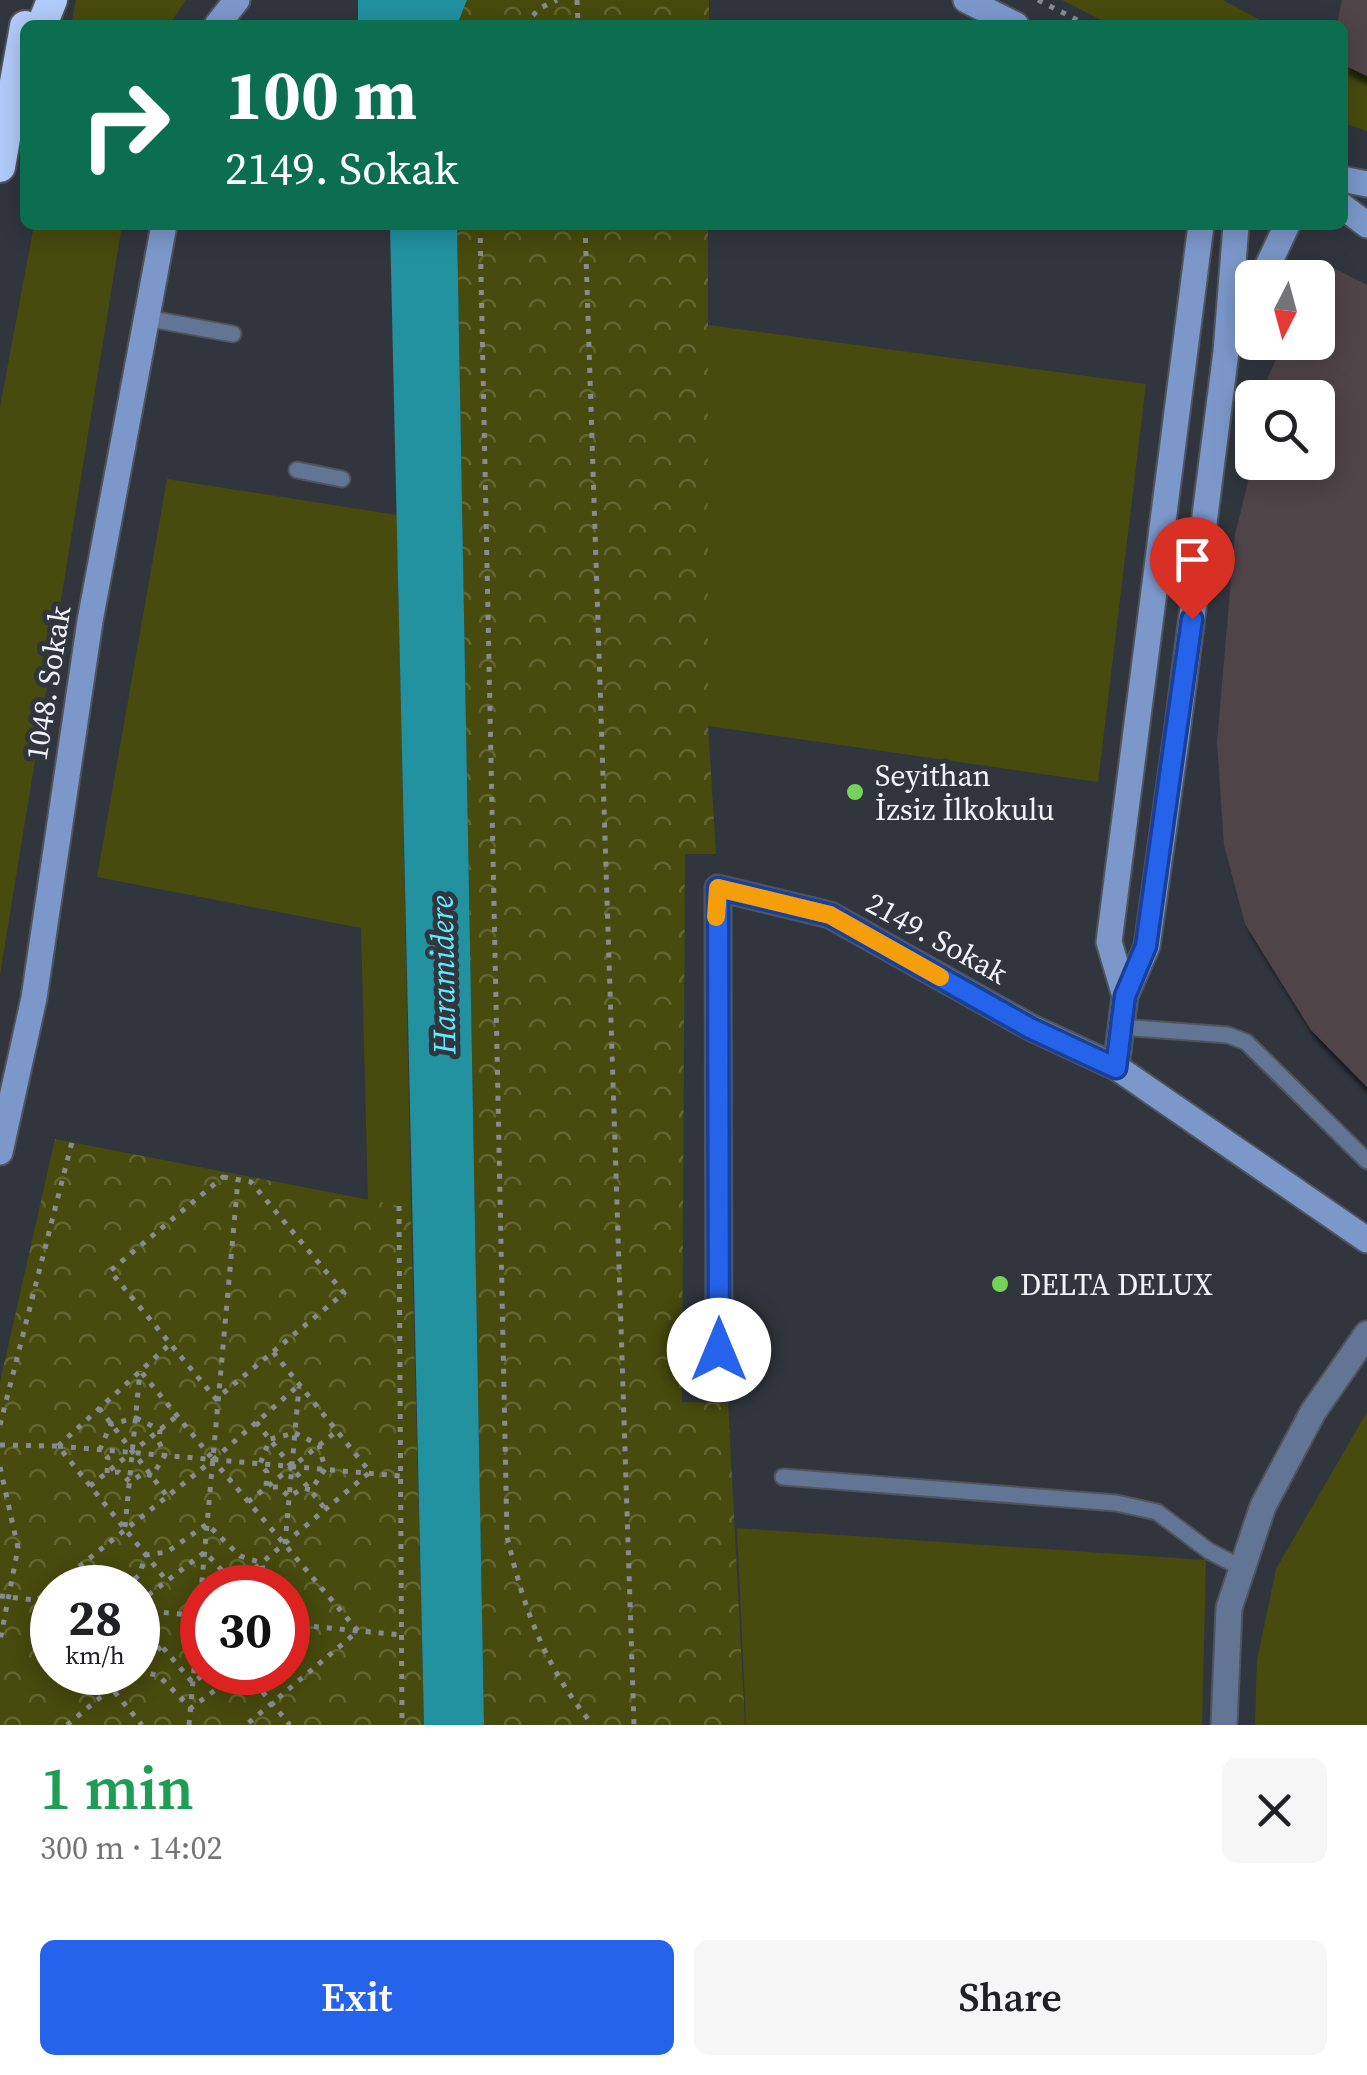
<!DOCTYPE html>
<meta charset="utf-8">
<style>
:root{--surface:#fff;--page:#f6f6f6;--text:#202124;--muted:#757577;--accent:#2563eb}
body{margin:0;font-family:"Source Serif 4",serif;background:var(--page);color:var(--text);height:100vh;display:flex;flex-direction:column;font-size:38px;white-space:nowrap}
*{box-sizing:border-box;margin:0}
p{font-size:32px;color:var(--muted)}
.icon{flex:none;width:55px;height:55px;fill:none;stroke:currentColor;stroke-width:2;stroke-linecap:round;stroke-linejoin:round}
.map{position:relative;height:1725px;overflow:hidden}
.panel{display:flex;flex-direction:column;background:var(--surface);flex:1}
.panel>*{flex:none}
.banner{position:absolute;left:20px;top:20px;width:1328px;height:210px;border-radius:15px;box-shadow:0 5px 25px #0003;background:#0b6e4f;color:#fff;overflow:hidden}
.needle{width:65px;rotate:186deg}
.buttons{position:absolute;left:1235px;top:260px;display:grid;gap:20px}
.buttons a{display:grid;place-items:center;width:100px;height:100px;border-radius:15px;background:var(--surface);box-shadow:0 5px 25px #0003;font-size:50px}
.speed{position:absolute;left:30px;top:1565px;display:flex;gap:20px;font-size:50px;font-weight:700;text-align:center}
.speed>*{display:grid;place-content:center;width:130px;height:130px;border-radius:50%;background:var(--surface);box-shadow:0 5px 25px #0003;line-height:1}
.speed small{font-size:25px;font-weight:400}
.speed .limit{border:15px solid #d22;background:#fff;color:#111}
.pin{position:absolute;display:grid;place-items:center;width:85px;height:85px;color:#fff;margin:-102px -42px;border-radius:50% 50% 50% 0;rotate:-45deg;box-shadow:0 0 10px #0007}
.pin .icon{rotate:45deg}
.me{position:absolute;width:110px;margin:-55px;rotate:0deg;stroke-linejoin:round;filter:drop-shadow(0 0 8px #0008)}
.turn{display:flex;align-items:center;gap:35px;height:210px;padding:0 40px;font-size:45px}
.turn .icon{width:130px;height:130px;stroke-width:2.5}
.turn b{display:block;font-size:70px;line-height:85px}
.round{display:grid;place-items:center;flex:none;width:105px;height:105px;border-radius:15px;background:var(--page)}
.overview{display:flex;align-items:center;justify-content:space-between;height:170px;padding:0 40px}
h1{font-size:60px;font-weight:600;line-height:75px;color:#1e9e55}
.button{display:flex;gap:20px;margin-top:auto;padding:20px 40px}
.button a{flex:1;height:115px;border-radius:15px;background:var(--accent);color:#fff;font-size:40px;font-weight:600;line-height:115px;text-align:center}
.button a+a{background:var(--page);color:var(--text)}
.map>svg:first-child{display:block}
.grass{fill:#474b0d}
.park{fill:url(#park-crowns);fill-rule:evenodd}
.water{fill:#2292a1}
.building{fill:#504549;filter:url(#shadow)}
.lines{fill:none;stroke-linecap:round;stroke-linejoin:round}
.lane-casing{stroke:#50545c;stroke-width:19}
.street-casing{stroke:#50545c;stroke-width:29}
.secondary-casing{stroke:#50545c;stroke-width:29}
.highway-casing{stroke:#50545c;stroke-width:34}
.path{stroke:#878c92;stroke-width:5;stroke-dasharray:5 8;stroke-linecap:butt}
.lane{stroke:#637595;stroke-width:15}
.street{stroke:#637595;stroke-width:25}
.secondary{stroke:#7c98cb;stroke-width:25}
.highway{stroke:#b1cbfa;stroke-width:30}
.route-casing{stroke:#184099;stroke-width:25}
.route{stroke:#2563eb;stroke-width:18}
.slow{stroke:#f59e0b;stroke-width:18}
.poi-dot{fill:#75d25b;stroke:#31363e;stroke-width:4}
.labels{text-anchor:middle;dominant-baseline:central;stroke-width:10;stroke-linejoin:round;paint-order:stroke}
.street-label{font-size:30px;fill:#f0f4f9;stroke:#31363e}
.poi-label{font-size:30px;fill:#f0f4f9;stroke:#31363e;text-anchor:start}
.water-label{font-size:32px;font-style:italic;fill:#62ebff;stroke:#31363e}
</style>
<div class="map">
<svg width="1367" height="1725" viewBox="0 0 1367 1725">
<defs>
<pattern id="park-crowns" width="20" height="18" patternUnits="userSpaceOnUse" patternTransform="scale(2.5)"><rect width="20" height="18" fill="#474b0d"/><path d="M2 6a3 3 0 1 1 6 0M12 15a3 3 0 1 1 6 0" fill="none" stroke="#626631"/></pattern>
<filter id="shadow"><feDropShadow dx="6" dy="11" stdDeviation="2.5" flood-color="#0009"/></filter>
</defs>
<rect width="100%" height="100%" fill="#31363e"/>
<g class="grass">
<path d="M76,0H186L169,25H71Z"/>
<path d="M1062,0H1223L1269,25H1111Z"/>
<path d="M1342,64L1367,76V131L1343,123Z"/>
<path d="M34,225H122L0,975V407Z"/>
<path d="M708,325L1146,384L1098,782L708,726Z"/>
<path d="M167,479L397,515L411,1208L368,1201L361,928L97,877Z"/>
<path d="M1367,1412V1725H1255L1257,1660L1276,1569Z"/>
<path d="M737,1528L1206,1560L1202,1725H746Z"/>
</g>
<g class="park">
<path d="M467,0H709V25H457Z"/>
<path d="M457,225H708V726L716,854H685L682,1402L728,1403L745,1725H484Z"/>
<path d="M55,1139L411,1208L424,1725H0V1382ZM52,1588H138V1672H52ZM202,1588H288V1672H202Z"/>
</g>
<g class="water">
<path d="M358,0H467L457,25H358Z"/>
<path d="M390,225H457L484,1725H424Z"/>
</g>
<g class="building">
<path d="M1342,0H1367V76L1342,64V25H1337Z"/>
<path d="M1322,262L1367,285V1087L1311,1030L1245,924L1224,845L1217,742L1235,535L1253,462H1318V398H1286L1288,394L1265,384L1284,342H1318L1315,278Z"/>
</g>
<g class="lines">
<defs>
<g id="lane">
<path d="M146,318L233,334"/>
<path d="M297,470L342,479"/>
<path d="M1121,1027L1228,1035L1246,1042L1367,1161"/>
<path d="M783,1477L1116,1503L1157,1512L1209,1551L1242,1568"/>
</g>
<g id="street">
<path d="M719,1350L718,888L830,915L1030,1027L1116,1067"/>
<path d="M1224,1725L1229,1608L1263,1506L1313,1412L1367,1334"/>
</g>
<g id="secondary">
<path d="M966,0L1016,25"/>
<path d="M217,25L237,0"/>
<path d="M1342,179L1367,184"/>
<path d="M1342,206L1367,225"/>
<path d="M1236,225L1226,352L1177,733L1147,946L1125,996L1116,1067L1367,1240"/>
<path d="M1262,278L1287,225"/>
<path d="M1233,338L1252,297"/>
<path d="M1125,996L1109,942L1201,225"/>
<path d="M0,1152L34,998L90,621L164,225"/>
</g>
<g id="highway">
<path d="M42,25L52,0"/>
<path d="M0,167L25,26"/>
</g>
</defs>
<use href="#lane" class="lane-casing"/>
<use href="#street" class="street-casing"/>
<use href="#secondary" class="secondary-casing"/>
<use href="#highway" class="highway-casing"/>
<g class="path">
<path d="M577,0L578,25"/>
<path d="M1038,0L1087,25"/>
<path d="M524,25L540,8L557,0"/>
<path d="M480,225L507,1536C523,1607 545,1668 593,1725"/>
<path d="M585,225L634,1725"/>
<path d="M223,1177L251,1182L344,1293L216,1399L110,1271Z"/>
<path d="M399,1206L402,1725"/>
<path d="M142,1373L211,1457"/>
<path d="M99,1408L167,1496"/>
<path d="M136,1418L160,1430L159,1442L165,1455L152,1476L144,1473L130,1482L119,1472L107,1473L108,1458L100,1449L111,1424Z"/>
<path d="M256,1422L326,1510"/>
<path d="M0,1425L72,1142"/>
<path d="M295,1433L319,1445L325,1469L311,1490L303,1488L289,1497L279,1487H266L267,1472L260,1464L270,1439Z"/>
<path d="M0,1445L58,1446L167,1581"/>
<path d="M58,1446L400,1476"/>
<path d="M58,1446L170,1344"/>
<path d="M213,1460L298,1386"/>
<path d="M0,1467L18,1548L0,1641"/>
<path d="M90,1486L177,1416"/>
<path d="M248,1502L337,1431"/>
<path d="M125,1527L140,1371"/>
<path d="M285,1544L299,1387"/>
<path d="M235,1585L370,1472L273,1352"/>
<path d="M125,1588L139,1575L146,1555L167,1552L207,1524L240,1556L262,1563L265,1588"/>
<path d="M0,1596L52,1602"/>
<path d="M138,1603L205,1552L238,1588"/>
<path d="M138,1610L200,1616"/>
<path d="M138,1618L193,1683L206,1672"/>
<path d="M52,1619L37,1600L213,1460L358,1631L246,1725"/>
<path d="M288,1620L291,1625L288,1628"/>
<path d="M288,1624L401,1635"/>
<path d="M138,1667L161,1647"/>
<path d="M138,1670L159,1676L191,1708L226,1682L251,1678L252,1672"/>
<path d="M98,1672L142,1725"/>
<path d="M246,1672L290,1725"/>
<path d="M67,1725L131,1672"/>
<path d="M189,1725L238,1180"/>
</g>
<use href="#lane" class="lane"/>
<use href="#street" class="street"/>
<use href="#secondary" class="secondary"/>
<use href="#highway" class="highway"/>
</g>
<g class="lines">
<defs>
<path id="route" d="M719,1350L718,888L830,915L1030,1028L1116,1068L1125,996L1146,946L1192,619"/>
</defs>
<use href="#route" class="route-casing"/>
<use href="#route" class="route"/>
<path class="slow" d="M716,917L718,888L830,915L940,977"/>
</g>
<g class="poi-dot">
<circle cx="855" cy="792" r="10"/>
<circle cx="1000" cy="1284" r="10"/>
</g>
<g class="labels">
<g class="street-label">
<text transform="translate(48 683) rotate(-81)">1048. Sokak</text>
<text transform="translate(937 938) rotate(29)">2149. Sokak</text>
</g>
<g class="poi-label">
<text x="875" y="775">Seyithan<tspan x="875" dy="34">İzsiz İlkokulu</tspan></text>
<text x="1020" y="1284">DELTA DELUX</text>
</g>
<g class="water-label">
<text transform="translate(443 975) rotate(-91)">Haramidere</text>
</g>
</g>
</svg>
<div class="buttons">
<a><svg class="needle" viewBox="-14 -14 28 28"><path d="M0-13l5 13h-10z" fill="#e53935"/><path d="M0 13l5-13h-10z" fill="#757577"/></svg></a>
<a><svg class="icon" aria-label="search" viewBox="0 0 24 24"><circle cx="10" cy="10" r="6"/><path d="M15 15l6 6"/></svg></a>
</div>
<div class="speed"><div>28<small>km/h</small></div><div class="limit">30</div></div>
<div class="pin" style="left:1192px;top:619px;background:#d93025"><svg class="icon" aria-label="arrive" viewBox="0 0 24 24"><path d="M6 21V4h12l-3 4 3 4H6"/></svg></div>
<svg class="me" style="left:719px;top:1350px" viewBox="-20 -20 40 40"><circle r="19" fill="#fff"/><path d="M0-13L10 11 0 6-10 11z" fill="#2563eb"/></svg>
<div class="banner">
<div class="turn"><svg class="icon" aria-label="right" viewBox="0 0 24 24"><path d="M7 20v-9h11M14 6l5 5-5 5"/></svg><div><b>100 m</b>2149. Sokak</div></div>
</div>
</div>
<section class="panel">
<div class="overview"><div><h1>1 min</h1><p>300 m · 14:02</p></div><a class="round"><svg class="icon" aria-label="close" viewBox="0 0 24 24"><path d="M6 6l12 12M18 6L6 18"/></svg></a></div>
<div class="button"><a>Exit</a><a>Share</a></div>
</section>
